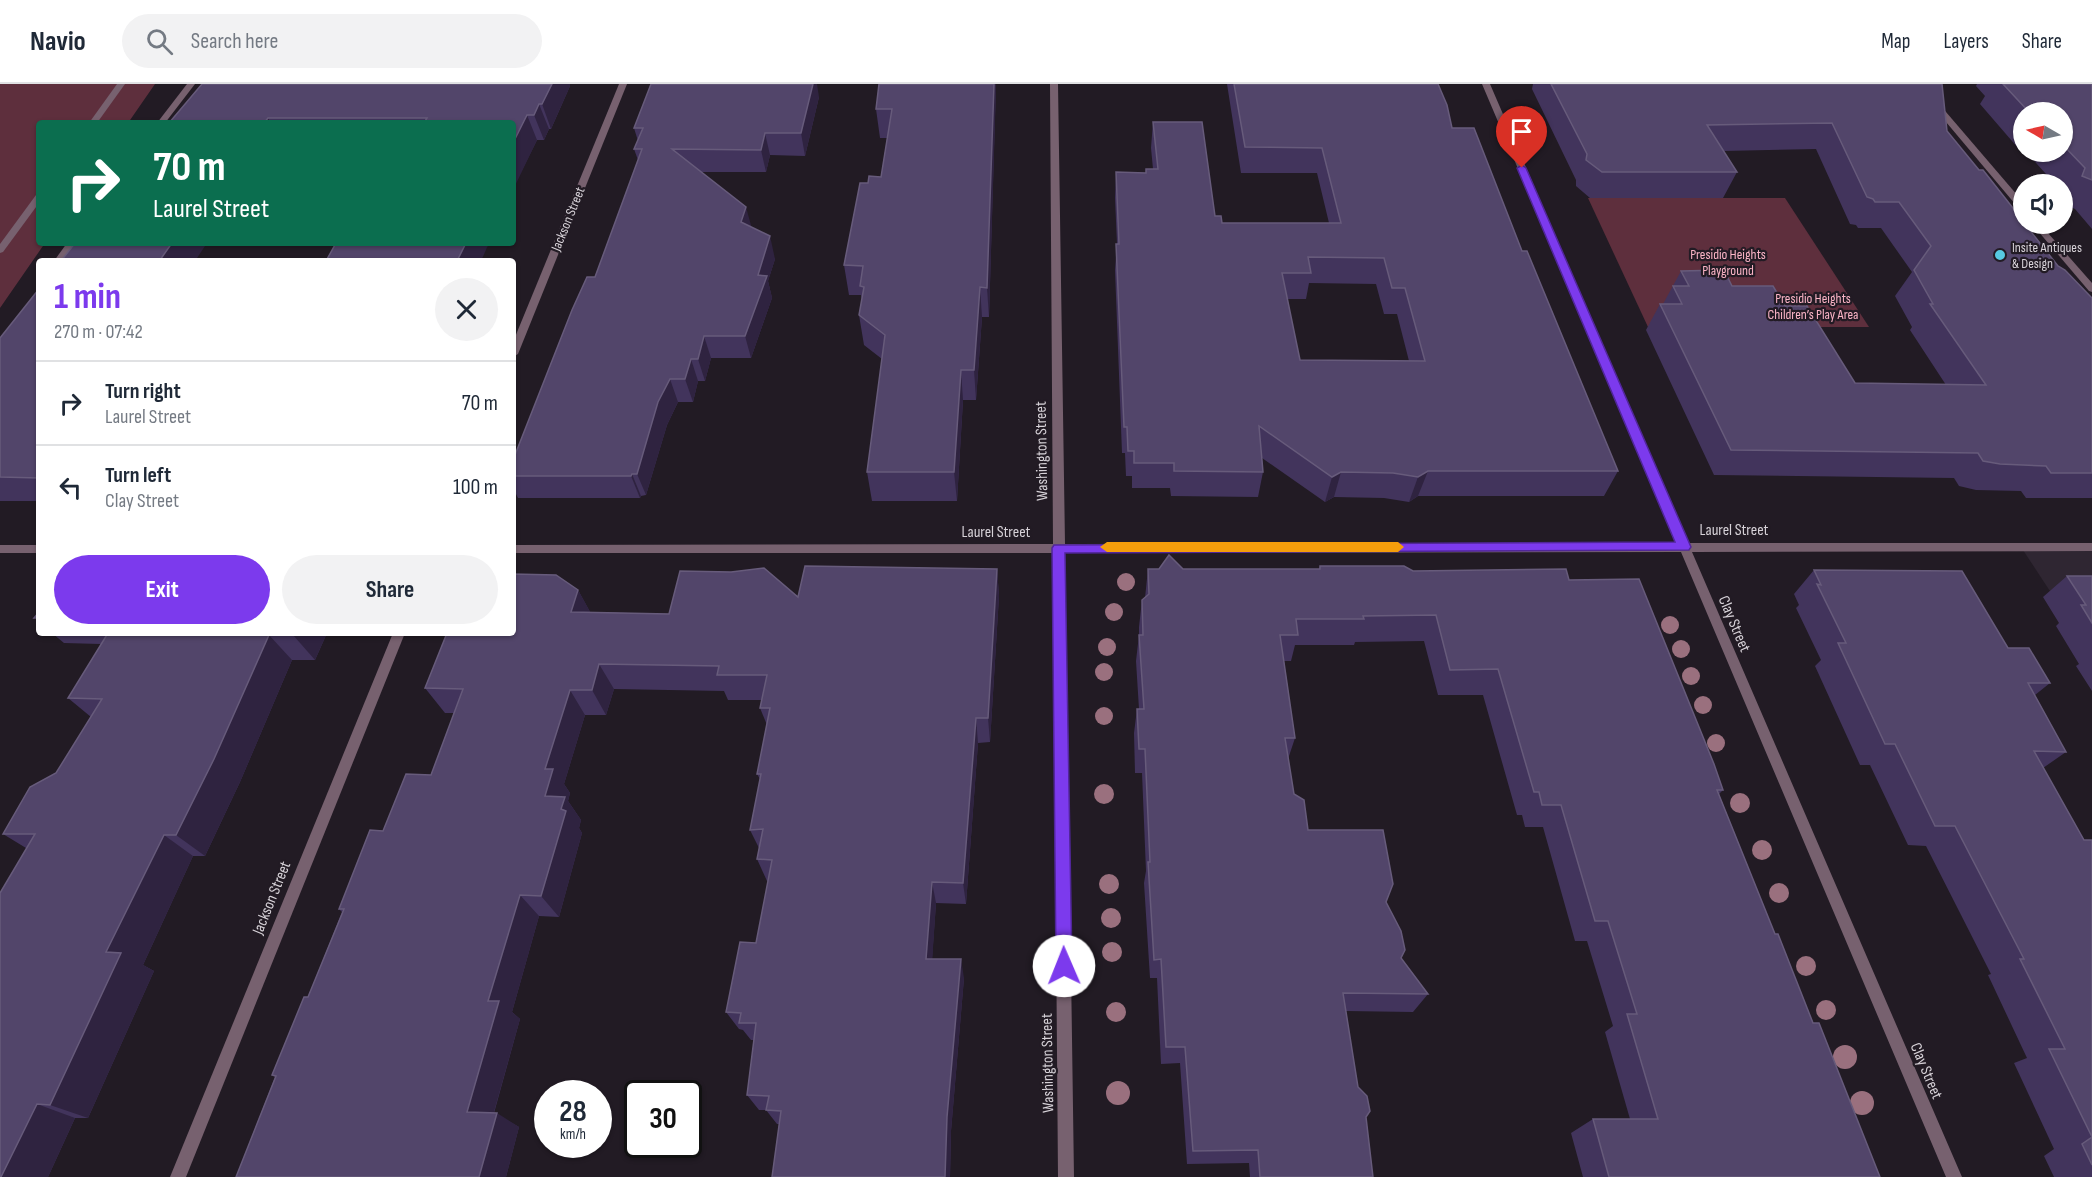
<!DOCTYPE html>
<meta charset="utf-8">
<style>
:root{--surface:#fff;--page:#f2f2f3;--text:#1f2937;--muted:#747a83;--line:#e0e1e3;--accent:#7c3aed}
body{margin:0;font-family:"Sofia Sans Condensed",sans-serif;background:var(--page);color:var(--text);height:100vh;display:flex;flex-direction:column;font-size:22px;white-space:nowrap}
*{box-sizing:border-box;margin:0}
p{font-size:20px;color:var(--muted)}
.icon{flex:none;width:33px;height:33px;fill:none;stroke:currentColor;stroke-width:2;stroke-linecap:round;stroke-linejoin:round}
.map{position:relative;flex:1;overflow:hidden}
.panel{position:absolute;left:36px;top:174px;width:480px;height:378px;display:flex;flex-direction:column;background:var(--surface);border-radius:6px;box-shadow:0 2px 4px #0004}
.panel>*{flex:none}
.banner{position:absolute;left:36px;top:36px;width:480px;height:126px;border-radius:6px;box-shadow:0 2px 4px #0004;background:#0b6e4f;color:#fff;overflow:hidden}
.needle{width:39px;rotate:279deg}
.tools{position:absolute;left:2013px;top:18px;display:grid;gap:12px}
.tools a{display:grid;place-items:center;width:60px;height:60px;border-radius:50%;background:var(--surface);box-shadow:0 2px 4px #0004;font-size:30px}
.speed{position:absolute;left:534px;top:996px;display:flex;gap:12px;font-size:30px;font-weight:700;text-align:center}
.speed>*{display:grid;place-content:center;width:78px;height:78px;border-radius:50%;background:var(--surface);box-shadow:0 2px 4px #0004;line-height:1}
.speed small{font-size:15px;font-weight:400}
.speed .limit{border:3px solid #111;border-radius:9px;background:#fff;color:#111}
.pin{position:absolute;display:grid;place-items:center;width:51px;height:51px;color:#fff;margin:-62px -26px;border-radius:50% 50% 50% 0;rotate:-45deg;box-shadow:0 0 6px #0007}
.pin .icon{rotate:45deg}
.me{position:absolute;width:66px;margin:-33px;rotate:359deg;stroke-linejoin:round;filter:drop-shadow(0 0 4px #0008)}
.turn{display:flex;align-items:center;gap:21px;height:126px;padding:0 18px;font-size:27px}
.turn .icon{width:78px;height:78px;stroke-width:2.5}
.turn b{display:block;font-size:42px;line-height:51px}
.round{display:grid;place-items:center;flex:none;width:63px;height:63px;border-radius:32px;background:var(--page)}
.overview{display:flex;align-items:center;justify-content:space-between;height:102px;padding:0 18px}
h1{font-size:36px;font-weight:700;line-height:45px;color:var(--accent)}
.action{display:flex;gap:12px;margin-top:auto;padding:12px 18px}
.action a{flex:1;height:69px;border-radius:36px;background:var(--accent);color:#fff;font-size:24px;font-weight:700;line-height:69px;text-align:center}
.action a+a{background:var(--page);color:var(--text)}
ul{padding:0;list-style:none}
li{display:flex;align-items:center;gap:18px;height:84px;padding:0 18px;border-top:2px solid var(--line)}
li div{flex:1}
li b{display:block;font-size:22px}
li em{font-style:normal}
header{display:flex;align-items:center;gap:36px;box-sizing:border-box;height:84px;padding:0 30px;background:var(--surface);border-bottom:2px solid var(--line)}
header strong{font-size:28px}
nav{display:flex;gap:33px;margin-inline-start:auto;font-size:21px}
.search{width:420px;height:54px;background:var(--page);display:flex;align-items:center;gap:15px;box-sizing:border-box;padding:0 21px;border-radius:33px;color:var(--muted);font-size:22px}
.map>svg:first-child{display:block}
.built{fill:#2f2632}
.green{fill:#5e2f3d}
.lines{fill:none;stroke-linecap:round;stroke-linejoin:round}
.street{fill:#77616f;fill-rule:evenodd}
.tree{fill:#9a707e}
.wall{fill:#42345c;fill-rule:evenodd}
.shaded-wall{fill:#2f2340}
.building{fill:#52456a;stroke:#675b7b;stroke-width:1.5;fill-rule:evenodd}
.route{fill:#7c3aed;stroke:#51269a;stroke-width:1.5}
.slow{fill:#f59e0b}
.poi-dot{fill:#57c9e2;stroke:#221b24;stroke-width:2}
.labels{text-anchor:middle;dominant-baseline:central;stroke-width:4.5;stroke-linejoin:round;paint-order:stroke}
.far-street-label{font-size:14px;fill:#d7d2d8;stroke:#221b24}
.far-poi-label{font-size:14px;fill:#d7d2d8;stroke:#221b24;text-anchor:start}
.far-park-label{font-size:14px;fill:#fcb5c7;stroke:#221b24}
.street-label{font-size:16px;fill:#d7d2d8;stroke:#221b24}
</style>
<header>
<strong>Navio</strong>
<div class="search"><svg class="icon" aria-label="search" viewBox="0 0 24 24"><circle cx="10" cy="10" r="6"/><path d="M15 15l6 6"/></svg>Search here</div>
<nav><a>Map</a><a>Layers</a><a>Share</a></nav>
</header>
<div class="map">
<svg width="2092" height="1093" viewBox="0 0 2092 1093">
<rect width="100%" height="100%" fill="#221b24"/>
<path class="built" d="M2021,463H2092V571Z"/>
<g class="green">
<path d="M0,0H155L128,39H39V159H45L0,224Z"/>
<path d="M1588,114H1785L1869,243H1648Z"/>
</g>
<g class="lines">
<g class="street">
<path d="M117,0H125L97,39H89Z"/>
<path d="M187,0H195L165,39H157Z"/>
<path d="M619,0H627L518,270L513,273V258Z"/>
<path d="M1050,0H1058L1065,460L1677,459L1482,0H1490L1688,459H2092V467L1692,468L1962,1093H1946L1681,468L1065,469L1074,1093H1058L1053,469H513V461L1053,460Z"/>
<path d="M1914,0H1922L2024,119V128L2021,127Z"/>
<path d="M39,110V119L3,168L0,169V160L36,111Z"/>
<path d="M2032,140H2040L2092,199V208L2089,207Z"/>
<path d="M67,159H77L64,177H54Z"/>
<rect x="0" y="461" width="39" height="8"/>
<path d="M393,549H405L186,1093H170Z"/>
</g>
</g>
<g class="tree">
<circle cx="1126" cy="498" r="9"/>
<circle cx="1114" cy="528" r="9"/>
<circle cx="1670" cy="541" r="9"/>
<circle cx="1107" cy="563" r="9"/>
<circle cx="1681" cy="565" r="9"/>
<circle cx="1104" cy="588" r="9"/>
<circle cx="1691" cy="592" r="9"/>
<circle cx="1703" cy="621" r="9"/>
<circle cx="1104" cy="632" r="9"/>
<circle cx="1716" cy="659" r="9"/>
<circle cx="1104" cy="710" r="10"/>
<circle cx="1740" cy="719" r="10"/>
<circle cx="1762" cy="766" r="10"/>
<circle cx="1109" cy="800" r="10"/>
<circle cx="1779" cy="809" r="10"/>
<circle cx="1111" cy="834" r="10"/>
<circle cx="1112" cy="868" r="10"/>
<circle cx="1806" cy="882" r="10"/>
<circle cx="1826" cy="926" r="10"/>
<circle cx="1116" cy="928" r="10"/>
<circle cx="1845" cy="973" r="12"/>
<circle cx="1118" cy="1009" r="12"/>
<circle cx="1862" cy="1019" r="12"/>
</g>
<g class="wall">
<path d="M552,0H570V2L551,45H549L544,56H537L522,86L513,39H169Z"/>
<path d="M879,0H996L989,233H982L976,316H963L957,417H872L867,388L882,275L864,261L859,231L862,216L861,211H849L844,181L868,99L881,93L887,54H880L876,25Z"/>
<path d="M1227,0H1438L1452,44L1522,167L1618,387L1604,412H1418L1409,418L1384,414L1334,413L1325,418L1262,374L1263,388L1258,413L1171,412L1170,404H1132V392H1126L1125,369H1122L1115,186L1117,160L1115,114L1116,88L1146,89L1153,85L1151,64L1153,38L1215,132L1222,139H1329L1317,89H1241ZM1309,199L1376,200L1384,230H1397L1409,277L1300,276L1287,215H1306Z"/>
<path d="M1533,0H1942L1947,47L2058,182L2092,214V414H2026L2021,407L1976,406L1959,402L1954,394L1714,391L1646,246L1660,220H1663L1681,187L1732,202L1785,222L1855,299L1946,301L1910,246L1912,243L1895,212L1912,188L1881,144H1858L1856,141L1850,140L1816,65L1723,67L1737,88L1723,114H1590L1576,102V96L1532,5Z"/>
<path d="M1977,0H2092V145L2075,125L2062,119L2063,110L2062,109V100H2055L2026,68H2062V28H2024V65L2022,64H2018L1980,20L1985,12L1976,2Z"/>
<path d="M819,13L805,72L770,71L766,88H701L751,143L775,175L768,197L772,214L751,274H711L705,297H698L693,318H678L667,341L646,411L641,412L640,414H518L513,404V376L595,193L638,76L634,65L638,57L634,44Z"/>
<path d="M39,205V417H0V254Z"/>
<path d="M1320,482L1569,496L1723,706L1719,710L1775,850L1880,1093H1583L1571,1049L1593,1035H1630L1605,948L1613,942L1587,857H1575L1543,743H1525L1522,731H1517L1483,611H1438L1424,557L1355,558L1354,561H1295L1291,577H1284L1295,654L1288,675L1294,710L1308,746L1386,818L1401,874L1428,910L1413,928L1346,927L1358,1003L1366,1033L1373,1093H1250L1249,1079L1187,1080L1180,979L1161,980L1157,894H1150L1144,799L1146,787L1142,689H1135L1134,649L1137,625H1139L1136,577L1139,551V543L1142,516L1145,514L1148,485H1319Z"/>
<path d="M997,485L999,512L990,658L978,659L966,820L936,819L932,875L964,894L951,1047L950,1093H772L779,1040H777L766,1026H759L747,1011L754,956H751L743,946L739,945L726,928L756,859L768,797H767L757,775L759,764L750,746L760,695L757,690L767,641L760,624L762,616H728L724,607L614,605L606,631H585L564,700L570,709L568,717L581,736L579,744L582,749L559,833L539,832L512,928L520,935L494,1029L519,1043L506,1093H236L275,993L272,991L308,913L342,828L339,825L383,747L431,691L454,629H445L425,604L578,506L590,528L669,530L798,513Z"/>
<path d="M1814,486L2008,564L2050,599L2035,611L2066,668L2043,684L2084,756H2092V1093H2054L2044,1072L2054,1065L2014,979L2027,974L1988,891L1991,890L1926,762L1908,761L1870,681H1860L1815,582L1821,576L1796,524L1799,521L1794,510Z"/>
<path d="M2067,492H2092V607L2076,582L2079,580L2056,542L2059,539L2043,513Z"/>
<path d="M52,549H327L315,576H292L240,698L205,772H193L143,881L154,887L88,1034H75L48,1093H0L26,764L3,750L56,689L91,633L68,614L101,560L64,559Z"/>
</g>
<g class="shaded-wall">
<path d="M552,0H570V2L551,45L542,20Z"/>
<path d="M813,0H817L819,13L805,72L801,49Z"/>
<path d="M994,0H996V5L989,233L987,204Z"/>
<path d="M539,20L549,45L544,56L534,31Z"/>
<path d="M527,31L537,56L513,106V59Z"/>
<path d="M268,34L271,39H264Z"/>
<path d="M765,49L770,71L766,88L761,66Z"/>
<path d="M746,123L752,145L741,138Z"/>
<path d="M770,152L775,175L768,197L772,214L751,274L745,252L758,191Z"/>
<path d="M172,159H207L195,177H161L160,176Z"/>
<path d="M466,159H489L481,177H457Z"/>
<path d="M980,203L982,233L976,316L974,286Z"/>
<path d="M704,252L711,274L705,297L698,275Z"/>
<path d="M691,275L698,297L693,318L685,295Z"/>
<path d="M961,286L963,316L957,417L954,388Z"/>
<path d="M670,295L678,318L667,341L646,411L637,390L658,318Z"/>
<path d="M1428,387L1418,412L1409,418L1418,393Z"/>
<path d="M1341,388L1334,413L1325,418L1332,393Z"/>
<path d="M632,390L641,412L640,414L631,392Z"/>
<path d="M997,485L999,512L990,658L988,634Z"/>
<path d="M578,506L593,533L571,528Z"/>
<path d="M294,549H327L315,576L293,551Z"/>
<path d="M269,551L292,576L240,698L205,772L176,751Z"/>
<path d="M599,580L614,605L606,631L592,606Z"/>
<path d="M570,606L585,631L564,700L570,709L568,717L581,736L579,744L582,749L559,833L541,812L545,712V685Z"/>
<path d="M976,634L978,659L966,820L963,799Z"/>
<path d="M164,751L193,772L143,881L154,887L88,1034L50,1021L106,868Z"/>
<path d="M932,798L936,819L931,894L926,875Z"/>
<path d="M520,811L539,832L512,928L520,935L490,1042L467,1028L488,917Z"/>
<path d="M961,875L964,894L951,1047L950,1093H945L947,1033Z"/>
<path d="M37,1020L75,1034L48,1093H1Z"/>
<path d="M497,1029L519,1043L506,1093H479Z"/>
</g>
<g class="building">
<path d="M202,0H552L542,20H539L534,31H527L513,59V39H424L427,34H268L264,39H169Z"/>
<path d="M651,0H813L801,49H765L761,66L672,65L746,123L741,138L770,152L758,191L767,192L745,252H704L698,275H691L685,295H670L658,318L637,390H632L631,392H513V376L572,226L587,193H595L642,65H634L643,44H634Z"/>
<path d="M879,0H994L987,204L980,203L974,286H961L954,388H867L885,251L859,231L864,203L860,202L863,182L844,181L860,99H868L869,92L881,93L892,25H876Z"/>
<path d="M1234,0H1438L1447,21L1452,44H1474L1522,167H1527L1618,387H1428L1418,393L1393,389L1341,388L1332,393L1259,342L1263,388L1174,387V379H1134V367H1128L1127,343H1124L1116,160H1119L1116,88L1146,89V85H1158L1153,38H1202L1215,132H1221L1222,139H1341L1322,64L1245,63ZM1308,173L1384,174L1392,204H1405L1425,277L1300,276L1282,189H1311Z"/>
<path d="M1551,0H1942L1947,47L1979,86H1983L2024,138V140H2025L2058,182L2065,186L2092,214V389H2051L2046,382L2000,380L1983,377L1978,369L1731,366L1660,220H1682L1673,202H1689L1681,187L1724,186L1732,202H1773L1785,222H1807L1855,299L1986,301L1930,220H1933L1914,186L1931,162L1899,118H1875L1873,115L1867,113L1832,39L1707,41L1737,88H1602L1586,76L1587,70Z"/>
<path d="M2003,0H2092V96L2082,92L2085,84L2062,60V28H2029Z"/>
<path d="M75,159H172L160,176H192L191,177H61Z"/>
<path d="M336,159H466L457,177H326Z"/>
<path d="M39,205V394L0,393V254Z"/>
<path d="M1169,471L1183,485H1320V482H1404L1413,487L1566,485L1569,496L1639,495L1714,680L1723,706H1717L1775,850H1778L1813,939H1819L1880,1093H1609L1593,1035H1658L1627,930H1637L1608,837H1595L1561,721H1542L1539,708H1534L1498,585L1450,586L1436,531L1363,532L1364,535H1296L1298,551H1280L1295,654H1285L1294,710L1304,716L1308,746H1383L1393,800L1386,818L1401,847L1405,866L1401,874L1428,910L1343,909L1358,1003L1367,1012L1370,1027L1366,1033L1373,1093H1260L1258,1066L1193,1067L1185,963H1166L1161,875L1154,876L1148,778H1150L1145,665H1139L1137,625H1144L1139,551H1143L1142,516L1149,510L1148,485H1159Z"/>
<path d="M805,482L997,485L988,634H976L963,799L932,798L926,875H961L947,1033L945,1093H772L781,1027L766,1026L769,1012L747,1011L756,939H739L741,929L726,928L740,858L756,859L772,776L757,775L763,745L750,746L761,690H757L770,624H760L767,591H717L719,582L599,580L592,606H570L545,685H553L545,712L565,713L561,725L566,727L541,812L520,811L488,917H499L467,1028L497,1029L479,1093H236L276,992L272,991L304,913H308L344,825H339L370,746L383,747L406,690L431,691L463,605L425,604L447,549H513V490L556,491L578,506L571,528L669,530L680,487L731,488L764,484L798,513Z"/>
<path d="M1814,486L1962,487L2008,564H2029L2050,599H2028L2066,668L2034,667L2084,756H2092V1081L2082,1060L2092,1053L2049,965H2065L2020,875H2024L1955,742H1935L1895,660H1885L1838,559H1846L1817,500L1821,501Z"/>
<path d="M2067,492H2092V539L2081,521H2086Z"/>
<path d="M39,528V534H34Z"/>
<path d="M108,549H294L293,551H269L214,675L176,751H164L106,868L121,869L50,1021L37,1020L1,1093H0V809L35,750H3L30,703L56,689L102,615L68,614Z"/>
</g>
<path class="route" d="M1522,81L1526,84L1691,463L1689,466L1065,469L1072,882L1070,888L1064,890L1058,888L1056,882L1052,464L1054,461L1675,458L1517,84Z"/>
<path class="slow" d="M1107,458H1398L1404,463L1398,468H1107L1100,463Z"/>
<circle class="poi-dot" cx="2000" cy="171" r="6"/>
<g class="labels">
<g class="far-street-label">
<text transform="translate(568 135) rotate(-68)">Jackson Street</text>
</g>
<g class="far-poi-label">
<text x="2012" y="163">Insite Antiques<tspan x="2012" dy="16">&amp; Design</tspan></text>
</g>
<g class="far-park-label">
<text x="1728" y="170">Presidio Heights<tspan x="1728" dy="16">Playground</tspan></text>
<text x="1813" y="214">Presidio Heights<tspan x="1813" dy="16">Children’s Play Area</tspan></text>
</g>
<g class="street-label">
<text transform="translate(1042 367) rotate(-91)">Washington Street</text>
<text x="1734" y="446">Laurel Street</text>
<text x="996" y="448">Laurel Street</text>
<text transform="translate(1734 540) rotate(67)">Clay Street</text>
<text transform="translate(272 814) rotate(-68)">Jackson Street</text>
<text transform="translate(1048 979) rotate(-91)">Washington Street</text>
<text transform="translate(1926 987) rotate(67)">Clay Street</text>
</g>
</g>
</svg>
<div class="tools">
<a><svg class="needle" viewBox="-14 -14 28 28"><path d="M0-13l5 13h-10z" fill="#e53935"/><path d="M0 13l5-13h-10z" fill="#747a83"/></svg></a>
<a><svg class="icon" aria-label="sound" viewBox="0 0 24 24"><path d="M4 9h4l5-4v14l-5-4H4zM17 9q2 3 0 6"/></svg></a>
</div>
<div class="speed"><div>28<small>km/h</small></div><div class="limit">30</div></div>
<div class="pin" style="left:1522px;top:84px;background:#d93025"><svg class="icon" aria-label="arrive" viewBox="0 0 24 24"><path d="M6 21V4h12l-3 4 3 4H6"/></svg></div>
<svg class="me" style="left:1064px;top:882px" viewBox="-20 -20 40 40"><circle r="19" fill="#fff"/><path d="M0-13L10 11 0 6-10 11z" fill="#7c3aed"/></svg>
<div class="banner">
<div class="turn"><svg class="icon" aria-label="right" viewBox="0 0 24 24"><path d="M7 20v-9h11M14 6l5 5-5 5"/></svg><div><b>70 m</b>Laurel Street</div></div>
</div>
<section class="panel">
<div class="overview"><div><h1>1 min</h1><p>270 m · 07:42</p></div><a class="round"><svg class="icon" aria-label="close" viewBox="0 0 24 24"><path d="M6 6l12 12M18 6L6 18"/></svg></a></div>
<ul>
<li><svg class="icon" aria-label="right" viewBox="0 0 24 24"><path d="M7 20v-9h11M14 6l5 5-5 5"/></svg><div><b>Turn right</b><p>Laurel Street</p></div><em>70 m</em></li>
<li><svg class="icon" aria-label="left" viewBox="0 0 24 24"><path d="M17 20v-9H6M10 6l-5 5 5 5"/></svg><div><b>Turn left</b><p>Clay Street</p></div><em>100 m</em></li>
</ul>
<div class="action"><a>Exit</a><a>Share</a></div>
</section>
</div>
